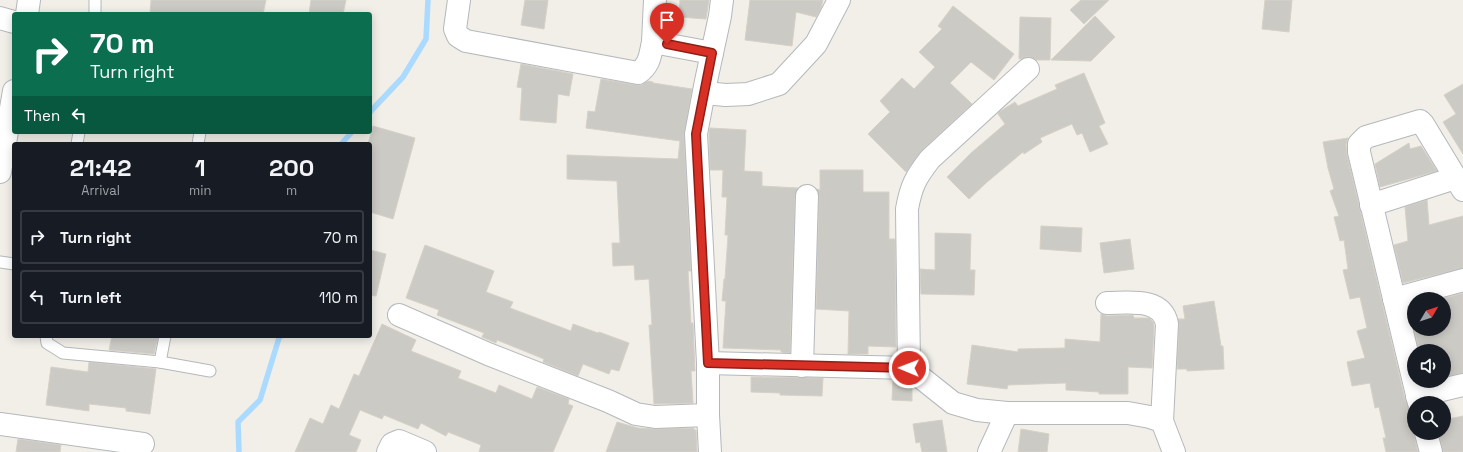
<!DOCTYPE html>
<style>
:root{--surface:#171b24;--page:#20242c;--text:#f1f3f6;--muted:#9ea1a6;--line:#363941}
body{margin:0;font-family:"Space Grotesk",sans-serif;background:var(--page);color:var(--text);height:100vh;display:flex;flex-direction:column;font-size:15px;white-space:nowrap}
*{box-sizing:border-box;margin:0}
p{font-size:13px;color:var(--muted)}
.icon{flex:none;width:22px;height:22px;fill:none;stroke:currentColor;stroke-width:2;stroke-linecap:round;stroke-linejoin:round}
.map{position:relative;flex:1;overflow:hidden}
.details{position:absolute;left:12px;top:142px;width:360px;height:196px;display:flex;flex-direction:column;background:var(--surface);border-radius:4px;box-shadow:0 2px 10px #0003}
.details>*{flex:none}
.hud{position:absolute;left:12px;top:12px;width:360px;height:122px;border-radius:4px;box-shadow:0 2px 10px #0003;background:#0b6e4f;color:#fff;overflow:hidden}
.needle{width:26px;rotate:51deg}
.buttons{position:absolute;left:1407px;top:292px;display:grid;gap:8px}
.buttons a{display:grid;place-items:center;width:44px;height:44px;border-radius:50%;background:var(--surface);box-shadow:0 2px 10px #0003;font-size:20px}
.pin{position:absolute;display:grid;place-items:center;width:34px;height:34px;color:#fff;margin:-41px -17px;border-radius:50% 50% 50% 0;rotate:-45deg;box-shadow:0 0 4px #0007}
.pin .icon{rotate:45deg}
.me{position:absolute;width:44px;margin:-22px;rotate:271deg;stroke-linejoin:round;filter:drop-shadow(0 0 3px #0008)}
.turn{display:flex;align-items:center;gap:14px;height:84px;padding:0 12px;font-size:18px}
.turn .icon{width:52px;height:52px;stroke-width:2.5}
.turn b{display:block;font-size:28px;line-height:34px}
.then{display:flex;align-items:center;height:38px;padding:0 12px;background:#0003;gap:8px;font-size:15px}
.eta{display:flex;justify-content:space-evenly;align-items:center;height:68px;text-align:center}
.eta b{font-size:24px;font-weight:600;line-height:28px}
ul{padding:0;list-style:none}
li{display:flex;align-items:center;gap:12px;height:54px;margin:0 8px 6px;padding:0 4px;border:2px solid var(--line);border-radius:4px}
li div{flex:1}
li b{display:block;font-size:15px}
li em{font-style:normal}
.map>svg:first-child{display:block}
.lines{fill:none;stroke-linecap:round;stroke-linejoin:round}
.stream{stroke:#aadaff;stroke-width:5.5}
.building{fill:#cccac5;stroke:#d6d1c6}
.service-casing{stroke:#b5b8bc;stroke-width:13}
.minor-casing{stroke:#b5b8bc;stroke-width:24}
.tertiary-casing{stroke:#b5b8bc;stroke-width:24}
.service{stroke:#fff;stroke-width:11}
.minor{stroke:#fff;stroke-width:22}
.tertiary{stroke:#fff;stroke-width:22}
.route-casing{stroke:#8d1f18;stroke-width:10}
.route{stroke:#d93025;stroke-width:7}
</style>
<div class="map">
<svg width="1463" height="452" viewBox="0 0 1463 452">
<rect width="100%" height="100%" fill="#f1efe8"/>
<g class="lines">
<g class="stream">
<path d="M370,112L403,77L426,39L428,0"/>
<path d="M341,144L352,132"/>
<path d="M239,452L238,422L260,400L279,338L281,336"/>
</g>
</g>
<g class="building">
<path d="M151,0H266L263,14H150Z"/>
<path d="M311,0H346L343,14H309Z"/>
<path d="M525,0H548L544,29L521,25Z"/>
<path d="M680,0H709L706,19L679,17Z"/>
<path d="M750,0H823L821,8L816,17L796,12L792,46L745,40Z"/>
<path d="M1081,0H1109L1084,24L1070,10Z"/>
<path d="M1265,0H1292L1289,32L1262,29Z"/>
<path d="M953,6L1014,54L994,80L971,62L950,83L972,104L922,150L906,172L868,134L890,112L880,101L902,78L914,89L935,67L919,52L942,29L938,26Z"/>
<path d="M1095,16L1115,37L1091,61L1051,60Z"/>
<path d="M1020,17L1051,18L1050,60H1036L1031,57H1026L1019,59Z"/>
<path d="M521,64L573,74L569,96L558,94L556,123L520,120L522,88L517,87Z"/>
<path d="M1084,73L1105,123L1099,126L1108,144L1090,152L1082,133L1077,135L1072,124L1040,138L1042,142L1024,154L1023,152L986,183L969,199L947,177L971,153L1005,124L998,114L999,112L1015,102L1018,106L1057,89L1055,85Z"/>
<path d="M601,79L636,85H641L648,81L653,82V83L692,89L684,135L691,271H688L691,323H693L695,371H691L693,403L654,404L649,325H652L649,279L635,280L634,265L613,266L612,243H620L617,181L567,179V155L678,159L680,141L586,128L588,111L595,112Z"/>
<path d="M1463,84V154L1443,122L1456,114L1444,95Z"/>
<path d="M373,126L415,138L393,219L370,212V144H368Z"/>
<path d="M710,128L746,130L744,171L762,172V186L798,188L795,196L790,353L781,352V350L723,348L726,301H722L724,279H725L728,235H725L727,197H722L723,170H710L709,135Z"/>
<path d="M1348,138L1346,144L1347,155L1405,399L1410,411L1414,414V436L1418,452H1386L1383,438H1386L1379,407L1375,408L1370,383L1352,386L1347,362L1365,358L1357,331L1367,328L1360,297L1350,299L1343,270L1348,269L1344,240L1340,241L1334,217L1339,216L1330,191L1334,189L1328,168L1323,142Z"/>
<path d="M1409,143L1410,149L1421,146L1437,171L1380,187L1375,164Z"/>
<path d="M820,170H863V192H889V239H895L896,347L868,346V354H848L849,311L816,309L819,196L817,189L820,190Z"/>
<path d="M1427,200L1429,225L1463,216V268L1403,283L1394,245L1408,241L1405,207Z"/>
<path d="M1041,226L1082,228L1081,252L1040,249Z"/>
<path d="M935,233L971,234L970,270H975L974,295L921,294L920,269L935,270Z"/>
<path d="M1130,239L1134,269L1104,273L1100,243Z"/>
<path d="M425,245L494,271L486,292L513,302L510,308L571,331L573,324L598,333L599,332L629,343L619,371L611,369L609,374L583,364L578,376L543,362L544,359L497,340L496,343L482,337L484,333L437,315L439,310L406,298Z"/>
<path d="M370,250L386,254L376,296L370,295Z"/>
<path d="M1463,293V373L1444,377V351H1419L1414,329H1444V299H1441Z"/>
<path d="M1214,301L1221,346H1223L1224,369L1187,371V369H1177L1179,325L1178,319H1185L1183,306Z"/>
<path d="M1101,314L1107,316L1133,315L1134,318H1149L1153,322L1154,326L1152,368L1128,367V394H1099V392L1066,390V383L1008,385L1007,389L967,384L972,345L1018,352V349L1065,348V339L1100,342Z"/>
<path d="M382,324L416,340L411,351L461,371L458,378L496,393L499,385L532,399L537,387L569,399L568,404L573,406L553,452H479L481,445L448,432L446,436L421,423L418,429L384,415L382,419L360,410L349,435L361,440L356,452H295L310,418L323,424L331,405L339,409L354,374L359,376Z"/>
<path d="M112,336H158L154,354L109,350Z"/>
<path d="M89,362L156,369L150,414L126,411V408L89,404V411L46,405L51,367L88,372Z"/>
<path d="M751,377L823,378L822,396L780,395V393L751,392Z"/>
<path d="M893,380H904L912,387V401L892,400Z"/>
<path d="M1463,416V452H1443L1439,433H1444V420Z"/>
<path d="M942,420L947,452H922L920,442L916,443L913,424Z"/>
<path d="M617,422L638,428L655,429L694,428V430H696L697,452H606Z"/>
<path d="M1021,429L1049,434L1047,452H1018Z"/>
<path d="M18,439L61,445L60,452H16Z"/>
</g>
<g class="lines">
<defs>
<g id="service">
<path d="M95,14V0"/>
<path d="M77,144L79,132"/>
<path d="M198,144L200,132"/>
<path d="M0,262L14,264"/>
<path d="M46,336L47,343L63,353L160,362L165,336"/>
<path d="M160,362L210,371"/>
</g>
<g id="minor">
<path d="M459,0L455,29L458,36L466,41L638,73C650,65 650,55 653,42"/>
<path d="M655,0L653,42L712,53"/>
<path d="M0,18L14,22"/>
<path d="M704,93L726,95L748,94L779,84L816,44L839,0"/>
<path d="M1371,205L1455,178"/>
<path d="M1394,299L1463,280"/>
<path d="M1107,303C1128,303 1162,297 1167,324L1162,421"/>
<path d="M399,315L488,354L608,401L636,414L655,417L708,415"/>
<path d="M708,363L909,368L907,209C911,186 916,177 930,159L1028,69"/>
<path d="M802,366L807,196"/>
<path d="M909,368L953,403L977,410L1007,413H1128L1150,417L1162,421L1174,452"/>
<path d="M1417,396L1463,385"/>
<path d="M1419,403L1359,152V144L1366,137L1420,121L1423,124L1463,190"/>
<path d="M0,424L143,444"/>
<path d="M1426,433L1431,452"/>
<path d="M388,452L392,444L399,441L425,452"/>
<path d="M710,452L708,415V363L696,134L706,81L720,16L722,0"/>
<path d="M989,452L1007,413"/>
</g>
<g id="tertiary">
<path d="M27,14L29,0"/>
<path d="M0,172L14,91"/>
</g>
</defs>
<use href="#service" class="service-casing"/>
<use href="#minor" class="minor-casing"/>
<use href="#tertiary" class="tertiary-casing"/>
<use href="#service" class="service"/>
<use href="#minor" class="minor"/>
<use href="#tertiary" class="tertiary"/>
</g>
<g class="lines">
<defs>
<path id="route" d="M667,44L712,53L696,134L708,363L909,368"/>
</defs>
<use href="#route" class="route-casing"/>
<use href="#route" class="route"/>
</g>
</svg>
<div class="buttons">
<a><svg class="needle" viewBox="-14 -14 28 28"><path d="M0-13l5 13h-10z" fill="#e53935"/><path d="M0 13l5-13h-10z" fill="#9ea1a6"/></svg></a>
<a><svg class="icon" aria-label="sound" viewBox="0 0 24 24"><path d="M4 9h4l5-4v14l-5-4H4zM17 9q2 3 0 6"/></svg></a>
<a><svg class="icon" aria-label="search" viewBox="0 0 24 24"><circle cx="10" cy="10" r="6"/><path d="M15 15l6 6"/></svg></a>
</div>
<div class="pin" style="left:667px;top:44px;background:#d93025"><svg class="icon" aria-label="arrive" viewBox="0 0 24 24"><path d="M6 21V4h12l-3 4 3 4H6"/></svg></div>
<svg class="me" style="left:909px;top:368px" viewBox="-20 -20 40 40"><circle r="17" fill="#d93025" stroke="#fff" stroke-width="3"/><path d="M0-11L8 9 0 5-8 9z" fill="#fff"/></svg>
<div class="hud">
<div class="turn"><svg class="icon" aria-label="right" viewBox="0 0 24 24"><path d="M7 20v-9h11M14 6l5 5-5 5"/></svg><div><b>70 m</b>Turn right</div></div>
<div class="then">Then<svg class="icon" aria-label="left" viewBox="0 0 24 24"><path d="M17 20v-9H6M10 6l-5 5 5 5"/></svg></div>
</div>
<section class="details">
<div class="eta">
<div><b>21:42</b><p>Arrival</p></div>
<div><b>1</b><p>min</p></div>
<div><b>200</b><p>m</p></div>
</div>
<ul>
<li><svg class="icon" aria-label="right" viewBox="0 0 24 24"><path d="M7 20v-9h11M14 6l5 5-5 5"/></svg><div><b>Turn right</b></div><em>70 m</em></li>
<li><svg class="icon" aria-label="left" viewBox="0 0 24 24"><path d="M17 20v-9H6M10 6l-5 5 5 5"/></svg><div><b>Turn left</b></div><em>110 m</em></li>
</ul>
</section>
</div>
